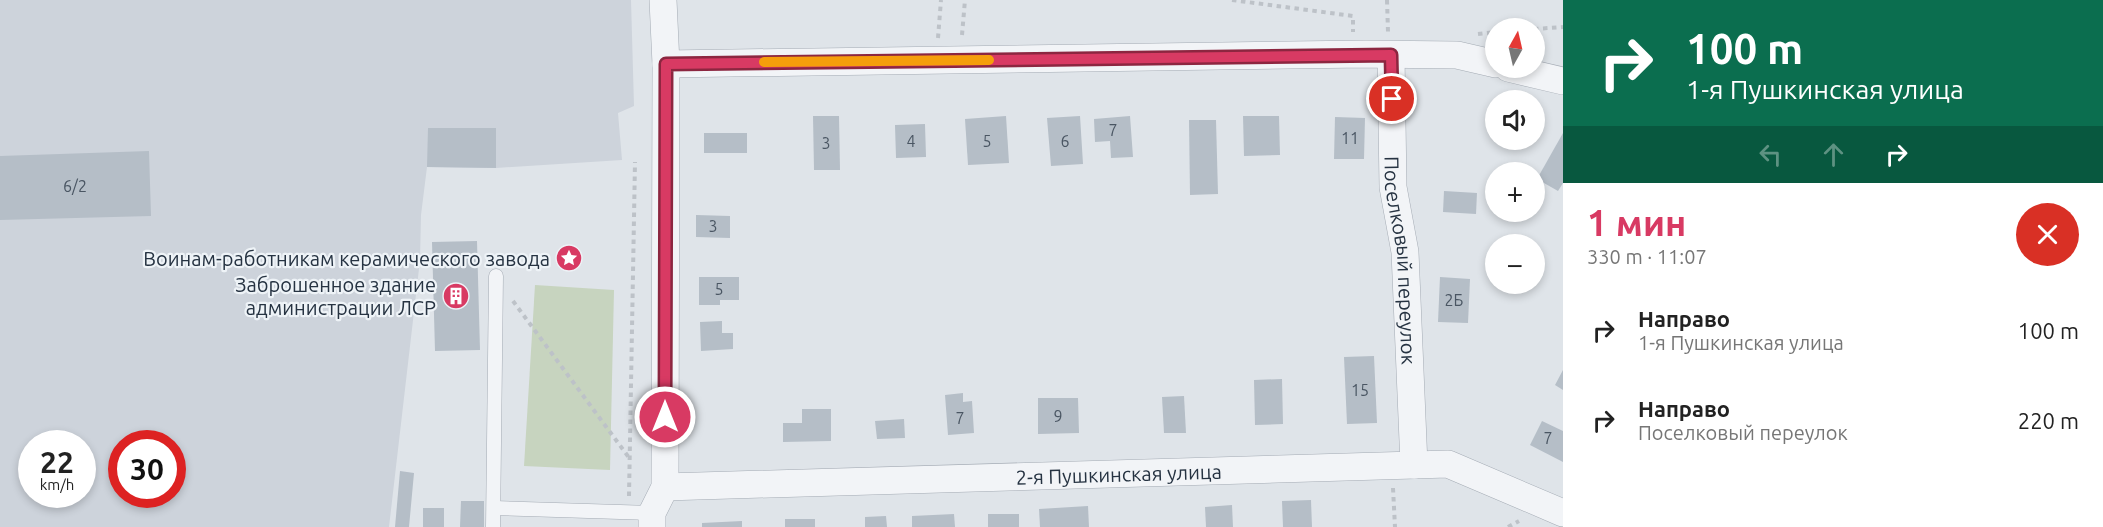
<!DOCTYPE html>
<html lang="ru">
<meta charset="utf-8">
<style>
:root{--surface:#fff;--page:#f2f2f2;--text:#222;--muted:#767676;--accent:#d83a63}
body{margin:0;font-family:Ubuntu,sans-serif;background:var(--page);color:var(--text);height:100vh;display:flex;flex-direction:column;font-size:22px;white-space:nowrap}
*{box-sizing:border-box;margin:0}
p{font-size:20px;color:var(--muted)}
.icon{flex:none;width:33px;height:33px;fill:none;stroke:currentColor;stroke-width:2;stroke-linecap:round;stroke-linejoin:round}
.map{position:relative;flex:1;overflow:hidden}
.details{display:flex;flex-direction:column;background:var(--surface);width:540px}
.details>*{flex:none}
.top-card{background:#0b6e4f;color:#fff;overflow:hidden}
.needle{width:39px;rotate:8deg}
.fabs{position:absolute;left:1485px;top:18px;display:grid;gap:12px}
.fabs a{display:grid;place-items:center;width:60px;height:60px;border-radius:50%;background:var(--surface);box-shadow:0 3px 9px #0003;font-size:30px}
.speed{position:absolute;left:18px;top:430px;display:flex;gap:12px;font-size:30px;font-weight:700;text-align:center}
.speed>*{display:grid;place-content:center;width:78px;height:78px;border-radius:50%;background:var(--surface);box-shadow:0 3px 9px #0003;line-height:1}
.speed small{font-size:15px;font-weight:400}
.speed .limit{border:9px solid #d22;background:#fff;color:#111}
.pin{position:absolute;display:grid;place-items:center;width:51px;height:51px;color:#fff;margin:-26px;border:3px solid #fff;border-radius:50%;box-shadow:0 2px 6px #0007}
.me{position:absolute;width:66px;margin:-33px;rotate:0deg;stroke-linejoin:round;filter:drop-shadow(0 0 4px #0008)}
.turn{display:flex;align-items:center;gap:21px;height:126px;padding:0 24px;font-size:27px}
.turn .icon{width:78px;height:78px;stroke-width:2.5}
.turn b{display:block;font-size:42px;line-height:51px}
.lanes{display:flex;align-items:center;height:57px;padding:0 24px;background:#0003;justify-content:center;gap:30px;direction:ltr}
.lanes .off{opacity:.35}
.round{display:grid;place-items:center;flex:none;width:63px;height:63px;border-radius:32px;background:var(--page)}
.headline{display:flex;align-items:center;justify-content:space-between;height:102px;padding:0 24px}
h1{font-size:36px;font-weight:600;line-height:45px;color:var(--accent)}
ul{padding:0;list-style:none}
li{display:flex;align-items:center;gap:18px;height:90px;padding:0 24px}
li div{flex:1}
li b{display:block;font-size:22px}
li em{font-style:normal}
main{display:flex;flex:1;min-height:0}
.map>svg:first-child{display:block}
.built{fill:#cdd3db;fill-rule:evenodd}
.green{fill:#c7d4bf}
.building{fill:#b5bec7}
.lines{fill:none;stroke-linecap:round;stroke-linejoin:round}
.lane-casing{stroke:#a4abb4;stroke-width:15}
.street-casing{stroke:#a4abb4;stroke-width:28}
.path{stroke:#bdc2c8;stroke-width:4;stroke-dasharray:4.5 4.5;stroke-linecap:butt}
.lane{stroke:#f2f4f7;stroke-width:14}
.street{stroke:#f2f4f7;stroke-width:27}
.route-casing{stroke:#8c2640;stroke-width:15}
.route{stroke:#d83a63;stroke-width:10}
.slow{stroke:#f59e0b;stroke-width:10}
.labels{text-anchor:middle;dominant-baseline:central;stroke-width:4.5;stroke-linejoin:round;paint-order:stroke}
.number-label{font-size:16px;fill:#4a5663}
.poi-label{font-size:20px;fill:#263342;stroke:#eef3f7;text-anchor:end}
.street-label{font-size:20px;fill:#263342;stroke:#eef3f7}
</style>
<main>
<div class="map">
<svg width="1563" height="527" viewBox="0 0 1563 527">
<rect width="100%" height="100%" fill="#dfe4e9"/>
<path class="built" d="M0,0H631L634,106L618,113L622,160L496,168L427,167L421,215L420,260L389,527H0ZM32,444H82V495H32ZM122,444H172V495H122Z"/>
<path class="green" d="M535,285L614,290L610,470L524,466Z"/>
<g class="building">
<path d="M813,116H839L840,170H814Z"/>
<path d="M1006,116L1009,163L968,165L965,119Z"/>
<path d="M1080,116L1083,164L1051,166L1047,118Z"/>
<path d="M1130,116L1133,157L1111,158L1110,141L1095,142L1094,119Z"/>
<path d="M1243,116H1279L1280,155L1244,156Z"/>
<path d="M1335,117L1365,118L1364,159H1334Z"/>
<path d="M1189,120H1216L1218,194L1190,195Z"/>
<path d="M925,124L926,157L896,158L895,125Z"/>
<path d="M428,128H496V168L427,167Z"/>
<rect x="704" y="133" width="43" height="20"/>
<path d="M1563,133V183L1558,191L1537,179Z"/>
<path d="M149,151L151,216L0,220V156Z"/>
<path d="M1444,191L1477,193L1476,214L1443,212Z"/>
<path d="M696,215L730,216V238L696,237Z"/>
<path d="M477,241L480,350L435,351L432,242Z"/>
<path d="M699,277H739V300H720V305H699Z"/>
<path d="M1440,277L1470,279L1468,323L1438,322Z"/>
<path d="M722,321V333H733V349L701,351L700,322Z"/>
<path d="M1374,356L1377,423L1347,424L1344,357Z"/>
<path d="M1563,370V390L1555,385Z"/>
<path d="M1282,379L1283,424L1255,425L1254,380Z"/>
<path d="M963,393V402L972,401L974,433L948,435L945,395Z"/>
<path d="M1184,396L1186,433H1164L1162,397Z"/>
<path d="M1038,398H1078L1079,433L1038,434Z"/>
<path d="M802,409H831V441L783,442V423H802Z"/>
<path d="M904,419L905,438L877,439L875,421Z"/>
<path d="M1542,421L1563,431V462L1530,445Z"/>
<path d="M400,471L414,473L409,527H395Z"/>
<path d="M1311,500L1312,527H1283L1282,501Z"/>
<path d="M461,501H484V527H460Z"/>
<path d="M1232,505L1233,527H1206L1205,507Z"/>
<path d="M1088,506L1089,527H1040L1039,509Z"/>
<rect x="423" y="508" width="21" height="19"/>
<path d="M954,514L955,527H912V516Z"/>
<rect x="988" y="514" width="31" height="13"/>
<path d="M886,516L887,527H865V517Z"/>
<rect x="785" y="519" width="30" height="8"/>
<path d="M742,521V527H702V523Z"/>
</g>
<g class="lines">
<defs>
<g id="lane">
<path d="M494,508L652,513"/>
<path d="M493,527L496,276"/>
</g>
<g id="street">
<path id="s1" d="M1391,55L1393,187L1405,252L1414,465"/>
<path d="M666,64L1366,54L1457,55L1496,64"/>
<path d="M1508,68L1563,81"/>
<path id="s2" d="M665,487L1448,464L1563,513"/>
<path d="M652,527V513L665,487L666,64L663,0"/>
</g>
</defs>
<use href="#lane" class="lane-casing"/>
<use href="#street" class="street-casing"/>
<g class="path">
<path d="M1232,0L1353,16V32"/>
<path d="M1387,0L1388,32"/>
<path d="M1534,29L1563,27"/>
<path d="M1478,34L1496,32"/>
<path d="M962,35L965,0"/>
<path d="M938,38L941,0"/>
<path d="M513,301L630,459"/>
<path d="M1393,488L1395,527"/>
<path d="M629,496L635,162"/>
<path d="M1508,527L1519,521"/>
</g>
<use href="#lane" class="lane"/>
<use href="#street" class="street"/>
</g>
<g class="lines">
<defs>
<path id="route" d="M665,417L666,64L1391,55L1392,99"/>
</defs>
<use href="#route" class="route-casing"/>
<use href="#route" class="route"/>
<path class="slow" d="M764,62L989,60"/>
</g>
<defs>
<symbol id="sight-disc" viewBox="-11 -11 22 22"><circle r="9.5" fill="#d83a63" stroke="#eef3f7"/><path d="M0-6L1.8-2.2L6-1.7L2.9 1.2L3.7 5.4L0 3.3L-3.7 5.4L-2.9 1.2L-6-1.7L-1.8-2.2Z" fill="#fff"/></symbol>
<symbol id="building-disc" viewBox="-11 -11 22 22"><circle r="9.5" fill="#d83a63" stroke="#eef3f7"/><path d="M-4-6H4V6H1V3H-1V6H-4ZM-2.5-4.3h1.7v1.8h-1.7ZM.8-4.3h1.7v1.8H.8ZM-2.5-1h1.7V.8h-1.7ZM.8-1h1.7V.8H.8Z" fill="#fff"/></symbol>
</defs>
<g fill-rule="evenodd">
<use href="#sight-disc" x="554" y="243" width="30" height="30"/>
<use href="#building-disc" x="441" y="281" width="30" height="30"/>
</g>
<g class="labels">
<g class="number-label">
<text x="1113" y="130">7</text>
<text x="1350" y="138">11</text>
<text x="911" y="141">4</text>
<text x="987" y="141">5</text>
<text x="1065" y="141">6</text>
<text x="826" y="143">3</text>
<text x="75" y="186">6/2</text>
<text x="713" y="226">3</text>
<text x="719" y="289">5</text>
<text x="1454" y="300">2Б</text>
<text x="1360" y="390">15</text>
<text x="1058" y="416">9</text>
<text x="960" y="418">7</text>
<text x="1548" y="438">7</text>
</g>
<g class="poi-label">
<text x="550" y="258">Воинам-работникам керамического завода</text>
<text x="436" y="284">Заброшенное здание<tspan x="436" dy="23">администрации ЛСР</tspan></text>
</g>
<g class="street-label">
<text stroke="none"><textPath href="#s1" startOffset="206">Поселковый переулок</textPath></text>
<text stroke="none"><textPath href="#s2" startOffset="454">2-я Пушкинская улица</textPath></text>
</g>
</g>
</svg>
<div class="fabs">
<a><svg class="needle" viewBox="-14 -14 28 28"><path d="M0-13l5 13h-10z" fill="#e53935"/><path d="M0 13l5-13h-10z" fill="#767676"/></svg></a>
<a><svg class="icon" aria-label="sound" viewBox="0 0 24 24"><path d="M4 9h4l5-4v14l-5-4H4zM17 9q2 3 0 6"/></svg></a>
<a>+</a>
<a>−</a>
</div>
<div class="speed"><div>22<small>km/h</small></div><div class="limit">30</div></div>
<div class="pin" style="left:1392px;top:99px;background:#d93025"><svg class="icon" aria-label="arrive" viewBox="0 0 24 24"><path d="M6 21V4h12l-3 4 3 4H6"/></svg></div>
<svg class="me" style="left:665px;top:417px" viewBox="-20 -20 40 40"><circle r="17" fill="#d83a63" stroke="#fff" stroke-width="3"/><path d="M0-11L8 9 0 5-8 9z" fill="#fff"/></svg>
</div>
<section class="details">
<div class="top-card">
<div class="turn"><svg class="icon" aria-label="right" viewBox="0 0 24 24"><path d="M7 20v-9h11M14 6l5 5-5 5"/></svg><div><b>100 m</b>1-я Пушкинская улица</div></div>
<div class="lanes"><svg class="icon off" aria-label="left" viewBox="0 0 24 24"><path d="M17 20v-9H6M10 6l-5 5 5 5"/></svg><svg class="icon off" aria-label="ahead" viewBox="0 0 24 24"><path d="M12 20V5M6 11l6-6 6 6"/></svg><svg class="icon" aria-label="right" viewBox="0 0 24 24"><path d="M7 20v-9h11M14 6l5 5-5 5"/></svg></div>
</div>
<div class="headline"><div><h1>1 мин</h1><p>330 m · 11:07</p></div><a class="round" style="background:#d93025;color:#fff"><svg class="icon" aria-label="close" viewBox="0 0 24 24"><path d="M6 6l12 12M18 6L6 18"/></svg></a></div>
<ul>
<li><svg class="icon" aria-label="right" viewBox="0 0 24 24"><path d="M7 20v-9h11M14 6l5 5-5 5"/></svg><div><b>Направо</b><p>1-я Пушкинская улица</p></div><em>100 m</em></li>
<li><svg class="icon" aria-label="right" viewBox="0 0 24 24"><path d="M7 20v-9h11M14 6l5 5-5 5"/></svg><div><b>Направо</b><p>Поселковый переулок</p></div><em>220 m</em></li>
</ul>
</section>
</main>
